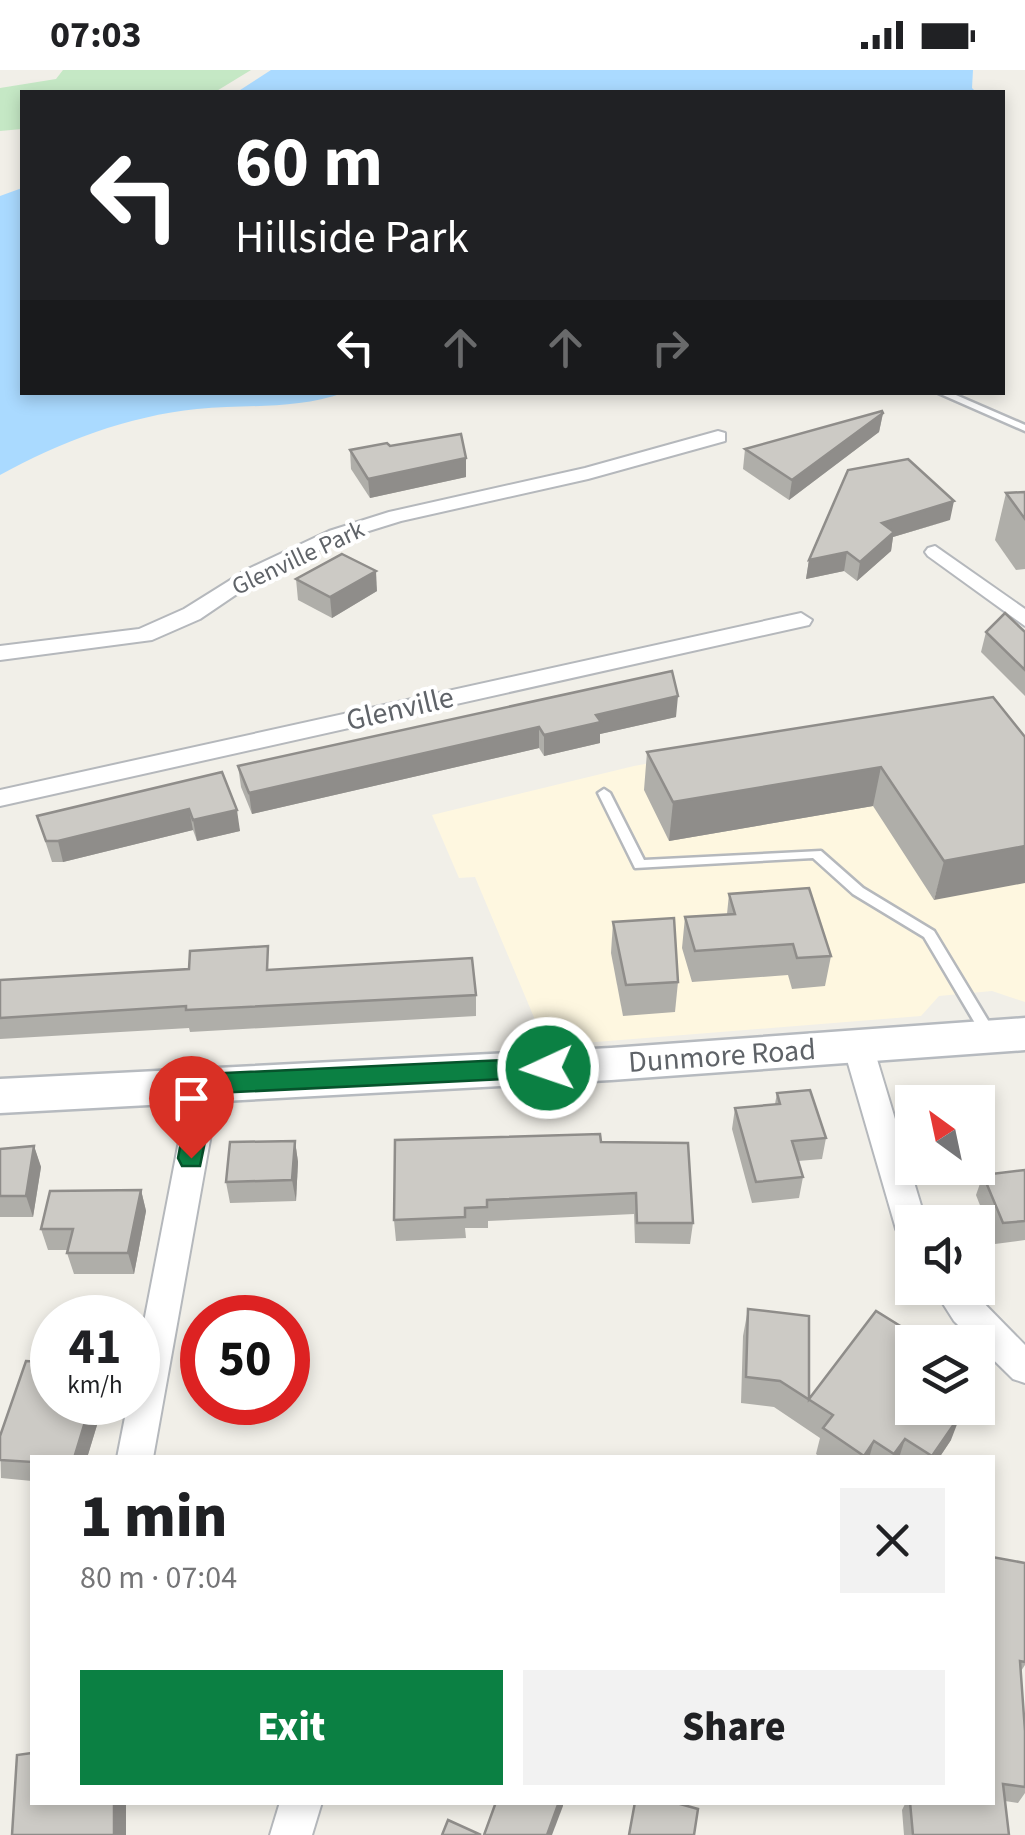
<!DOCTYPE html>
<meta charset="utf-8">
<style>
:root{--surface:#fff;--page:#f2f2f2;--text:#202124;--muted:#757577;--accent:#0b8043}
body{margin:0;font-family:"Source Sans 3",sans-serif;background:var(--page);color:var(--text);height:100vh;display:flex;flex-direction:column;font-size:38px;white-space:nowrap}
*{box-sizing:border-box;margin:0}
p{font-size:32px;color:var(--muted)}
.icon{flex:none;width:55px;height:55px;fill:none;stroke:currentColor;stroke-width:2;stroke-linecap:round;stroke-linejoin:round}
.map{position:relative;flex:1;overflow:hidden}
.drawer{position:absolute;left:30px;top:1385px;width:965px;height:350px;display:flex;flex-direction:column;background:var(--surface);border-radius:0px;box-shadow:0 5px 15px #0003}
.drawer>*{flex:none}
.guide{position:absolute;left:20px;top:20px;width:985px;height:305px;border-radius:0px;box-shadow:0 5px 15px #0003;background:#202124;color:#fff;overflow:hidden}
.needle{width:65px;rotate:327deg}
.buttons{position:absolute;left:895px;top:1015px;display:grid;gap:20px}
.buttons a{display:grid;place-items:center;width:100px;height:100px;border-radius:0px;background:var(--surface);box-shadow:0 5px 15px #0003;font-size:50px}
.speed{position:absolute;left:30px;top:1225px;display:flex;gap:20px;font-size:50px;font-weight:700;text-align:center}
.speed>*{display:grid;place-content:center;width:130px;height:130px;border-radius:50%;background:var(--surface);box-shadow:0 5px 15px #0003;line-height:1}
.speed small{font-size:25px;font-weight:400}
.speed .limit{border:15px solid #d22;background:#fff;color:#111}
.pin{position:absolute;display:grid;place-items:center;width:85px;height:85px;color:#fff;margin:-102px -42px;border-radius:50% 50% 50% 0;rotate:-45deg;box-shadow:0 0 10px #0007}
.pin .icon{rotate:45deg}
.me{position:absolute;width:110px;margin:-55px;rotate:267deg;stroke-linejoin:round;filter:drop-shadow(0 0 8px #0008)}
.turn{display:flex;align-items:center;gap:35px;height:210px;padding:0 50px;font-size:45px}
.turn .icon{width:130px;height:130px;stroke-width:2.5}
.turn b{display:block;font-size:70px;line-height:85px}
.lanes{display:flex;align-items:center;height:95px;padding:0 50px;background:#0003;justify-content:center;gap:50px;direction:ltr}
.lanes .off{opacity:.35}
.round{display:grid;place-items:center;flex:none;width:105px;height:105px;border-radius:0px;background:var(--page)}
.head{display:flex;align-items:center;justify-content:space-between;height:170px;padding:0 50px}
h1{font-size:60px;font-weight:800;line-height:75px}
.action{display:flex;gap:20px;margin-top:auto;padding:20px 50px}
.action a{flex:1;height:115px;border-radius:0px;background:var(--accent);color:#fff;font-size:40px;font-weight:800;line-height:115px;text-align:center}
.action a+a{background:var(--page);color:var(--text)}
.status{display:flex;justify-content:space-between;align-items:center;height:70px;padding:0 50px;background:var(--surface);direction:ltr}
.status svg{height:28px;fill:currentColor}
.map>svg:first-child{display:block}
.commercial{fill:#fef7e0}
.green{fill:#c5e8c5}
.water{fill:#aadaff}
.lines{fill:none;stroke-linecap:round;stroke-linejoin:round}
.service-casing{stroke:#b5b8bc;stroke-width:5}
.minor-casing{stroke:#b5b8bc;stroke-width:4}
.secondary-casing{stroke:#b6babf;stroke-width:5}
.service{fill:#fff;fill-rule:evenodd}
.minor{fill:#fff;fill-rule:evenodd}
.secondary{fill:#fff;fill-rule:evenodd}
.wall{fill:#afaea9}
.shaded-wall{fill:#8f8d8a}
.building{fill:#cccac5;stroke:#8f8d8a;stroke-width:2.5}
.route{fill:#0b8043;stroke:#07532c;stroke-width:2.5}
.labels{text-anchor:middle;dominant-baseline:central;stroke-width:8;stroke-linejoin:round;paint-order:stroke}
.far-street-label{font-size:25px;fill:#5f6368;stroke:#fff}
.street-label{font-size:30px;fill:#5f6368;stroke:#fff}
</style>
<div class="status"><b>07:03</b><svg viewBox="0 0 49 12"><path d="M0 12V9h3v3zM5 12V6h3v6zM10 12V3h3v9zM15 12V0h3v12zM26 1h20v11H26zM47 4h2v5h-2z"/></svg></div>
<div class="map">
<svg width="1025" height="1765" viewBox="0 0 1025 1765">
<rect width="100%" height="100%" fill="#f1efe8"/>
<path class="commercial" d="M969,634L1025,706V932L992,921L939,926L921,946L546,976L475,807L459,808L432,745L634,696Z"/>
<path class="green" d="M63,0H251L215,22H22V59L0,61V18L56,9Z"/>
<g class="water">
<path d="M271,0H973L972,18L976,22H237Z"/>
<path d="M22,118V322L343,323C296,340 245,334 197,339C128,346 60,372 0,405V126Z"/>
</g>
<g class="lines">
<defs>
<g id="service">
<path d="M936,322H949L1025,355V361Z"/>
<path d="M604,719L610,723L644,790L821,781L863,818L934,861L995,962L997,966L995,970H985L924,867L853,824L813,788L635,798L598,723Z"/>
</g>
<g id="minor">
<path d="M718,361L725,363V371L588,409L401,451L343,469L262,507L200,549L152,570L0,590V576L139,559L184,539L248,499L329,461L389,442L585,398Z"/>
<path d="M935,476L1025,539V556L928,486L925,482L928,478Z"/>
<path d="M801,543L812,550L809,555L0,736V720Z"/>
<path d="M858,965L868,968L873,976L926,1152H912V1172L901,1168L896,1159L843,976L848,968Z"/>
<path d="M205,1003L216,1006L220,1014L153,1388H117L128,1332H138V1283L190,1014L194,1006Z"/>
<path d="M933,1218H969L1025,1275V1313L1013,1309L954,1251Z"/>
<path d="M280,1732H322L312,1765H270Z"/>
</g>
<path id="secondary" d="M1025,948V980L611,1010L0,1043V1009L611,978Z"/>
</defs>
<use href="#service" class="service-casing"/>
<use href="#minor" class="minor-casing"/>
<use href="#secondary" class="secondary-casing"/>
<use href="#service" class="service"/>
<use href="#minor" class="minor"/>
<use href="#secondary" class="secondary"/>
</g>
<g class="wall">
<path d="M883,343L879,362L789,430L743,399L745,379Z"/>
<path d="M390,376L466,388V407L370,428L351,399L350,380Z"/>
<path d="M1025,422V499L1016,500L995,470L1006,423Z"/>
<path d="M950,450L893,467L891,481L857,511L844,501L806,509L809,490Z"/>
<path d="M296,509L377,521L332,548L298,530Z"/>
<path d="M986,562H1025V626L981,582Z"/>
<path d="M672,601L676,647L600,664V673L544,686L539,678L252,744L241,717L238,696Z"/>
<path d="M993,627L934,830L873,736L669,771L644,720L647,682Z"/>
<path d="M222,702L240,761L197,771L193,760L63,792H52L37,746Z"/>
<path d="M729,824L831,886L825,916L792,919L788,905L692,912L682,878L685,847L727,844Z"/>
<path d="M613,852L678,912L675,942L623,946L611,883Z"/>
<path d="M271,899L476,925V946L190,962L189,958L0,969V910Z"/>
<path d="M777,1023L826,1068L822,1089L798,1091L803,1107L799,1128L752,1133L732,1059L735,1038L775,1034Z"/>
<path d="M295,1071L298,1092L296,1131L230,1133L226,1112Z"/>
<path d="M601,1072L693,1153L690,1174L635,1173L634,1144L488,1151V1158H465L466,1168L396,1171L394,1150Z"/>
<path d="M34,1076L41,1097L33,1147H0V1079Z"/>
<path d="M1025,1100V1170L995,1174L976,1125L983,1105Z"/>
<path d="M141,1120L146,1141L134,1204H74L67,1183L68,1180H48L41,1159Z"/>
<path d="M748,1239L809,1329L912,1338L951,1370L939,1388H821L816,1384L820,1368L774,1337L741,1333L743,1266Z"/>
<path d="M104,1332L87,1388H32V1411L1,1408L0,1366Z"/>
<path d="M1025,1493V1595L1021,1601L1025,1662V1723L1018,1733L1005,1731L1009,1765H904L902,1740L906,1732H992Z"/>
</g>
<g class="shaded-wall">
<path d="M883,343L879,362L789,430L792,410Z"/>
<path d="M466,388V407L370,428L368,409Z"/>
<path d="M954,431L950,450L893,467L891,481L857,511L860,492L882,453Z"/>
<path d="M847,482L844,501L806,509L809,490Z"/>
<path d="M376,501L377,521L332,548L330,527Z"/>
<path d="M678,626L676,647L600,664V673L544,686V665L596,645Z"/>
<path d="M539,657V678L252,744L249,723Z"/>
<path d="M881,697L873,736L669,771L673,732Z"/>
<path d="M189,739L193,760L63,792L58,771Z"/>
<path d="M237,740L240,761L197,771L193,750Z"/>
<path d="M1025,776V813L934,830L944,791Z"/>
<path d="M295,1071L298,1092L296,1131L292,1110Z"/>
<path d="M34,1076L41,1097L33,1147L26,1126Z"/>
<path d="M141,1120L146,1141L134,1204L128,1183Z"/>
<path d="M91,1332H104L87,1388H74Z"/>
<path d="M961,1344L951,1370L939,1388H932Z"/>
<path d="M905,1369L899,1388H893L894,1384Z"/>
<path d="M874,1371L869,1388H864V1386Z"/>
<rect x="114" y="1732" width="12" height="33"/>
<path d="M559,1732H563V1736L552,1765H547Z"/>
</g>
<g class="building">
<path d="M882,341L883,343L792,410L745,379Z"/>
<path d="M461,364L466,388L368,409L350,380L387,373L390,376Z"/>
<path d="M908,389L954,431L882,453L894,462L860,492L847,482L809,490L848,400Z"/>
<path d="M1025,422V449L1006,423Z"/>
<path d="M342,484L376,501L330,527L296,509Z"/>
<path d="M1005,543L1025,562V600L986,562Z"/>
<path d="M672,601L678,626L596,645L601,652L544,665L539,657L249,723L238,696Z"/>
<path d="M993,627L1025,667V776L944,791L881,697L673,732L647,682Z"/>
<path d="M222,702L237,740L193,750L189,739L58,771H46L37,746Z"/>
<path d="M809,818L831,886L797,888L793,874L695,881L685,847L735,844L729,824Z"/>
<path d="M674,848L678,912L626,915L613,852Z"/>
<path d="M268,876L267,900L472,888L476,925L186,940V936L0,948V910L189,899L190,881Z"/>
<path d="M810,1020L826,1068L792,1071L803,1107L756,1112L735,1038L780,1034L777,1023Z"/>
<path d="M600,1064L601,1072L688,1073L693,1153H637L636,1123L487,1130V1137L465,1138V1147L394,1150L395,1070Z"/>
<path d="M295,1071L292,1110L226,1112L230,1072Z"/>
<path d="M34,1076L26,1126H0V1079Z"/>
<path d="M1025,1100V1151L1003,1153L983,1105Z"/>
<path d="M141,1120L128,1183H67L73,1159H41L50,1121Z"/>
<path d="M748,1239L809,1246V1329L876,1241L926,1272H912V1338H951L961,1344L932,1386L905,1369L894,1384L874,1371L864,1386L823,1358L833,1345L780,1311L746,1307Z"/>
<path d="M26,1291L52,1293V1332H91L74,1388H32V1392L0,1390V1366Z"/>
<path d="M992,1487L1025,1493V1592L1020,1591L1025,1661V1717L1003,1714L1009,1765H913L910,1732H992Z"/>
<path d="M32,1683V1732H114V1765H12L17,1685Z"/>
<path d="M496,1732H559L547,1765H484Z"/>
<path d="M635,1732H673L698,1739L694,1765H629Z"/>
<path d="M448,1750L481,1765H442Z"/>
</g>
<path class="route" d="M548,988L557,991L561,998L557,1004L548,1007L215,1023L200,1096H182L178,1088L192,1014L196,1007L204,1004Z"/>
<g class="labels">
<g class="far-street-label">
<text transform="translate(298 488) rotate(-25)">Glenville Park</text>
</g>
<g class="street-label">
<text transform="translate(400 639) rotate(-13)">Glenville</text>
<text transform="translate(722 986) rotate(-4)">Dunmore Road</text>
</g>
</g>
</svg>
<div class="buttons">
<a><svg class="needle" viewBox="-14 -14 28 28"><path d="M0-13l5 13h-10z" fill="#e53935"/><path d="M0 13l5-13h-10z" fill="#757577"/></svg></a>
<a><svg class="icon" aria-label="sound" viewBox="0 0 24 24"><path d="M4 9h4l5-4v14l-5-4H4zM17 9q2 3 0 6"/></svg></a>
<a><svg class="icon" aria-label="layers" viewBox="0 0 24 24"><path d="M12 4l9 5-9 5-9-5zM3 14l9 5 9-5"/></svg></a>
</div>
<div class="speed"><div>41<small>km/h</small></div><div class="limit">50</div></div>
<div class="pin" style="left:191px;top:1088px;background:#d93025"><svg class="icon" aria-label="arrive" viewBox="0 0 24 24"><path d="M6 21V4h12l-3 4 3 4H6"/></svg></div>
<svg class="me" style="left:548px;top:998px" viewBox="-20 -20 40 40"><circle r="17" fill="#0b8043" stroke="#fff" stroke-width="3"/><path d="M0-11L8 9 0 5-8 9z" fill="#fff"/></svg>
<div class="guide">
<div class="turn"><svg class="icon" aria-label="left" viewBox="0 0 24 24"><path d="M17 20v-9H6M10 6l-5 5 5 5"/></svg><div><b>60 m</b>Hillside Park</div></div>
<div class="lanes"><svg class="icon" aria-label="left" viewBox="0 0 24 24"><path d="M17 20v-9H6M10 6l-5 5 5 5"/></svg><svg class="icon off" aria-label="ahead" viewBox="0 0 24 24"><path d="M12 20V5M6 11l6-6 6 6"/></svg><svg class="icon off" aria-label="ahead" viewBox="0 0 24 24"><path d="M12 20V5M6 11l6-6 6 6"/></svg><svg class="icon off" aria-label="right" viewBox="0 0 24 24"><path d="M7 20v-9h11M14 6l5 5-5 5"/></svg></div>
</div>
<section class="drawer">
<div class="head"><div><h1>1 min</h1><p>80 m · 07:04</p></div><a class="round"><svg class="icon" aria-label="close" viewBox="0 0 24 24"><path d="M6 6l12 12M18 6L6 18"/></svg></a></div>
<div class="action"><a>Exit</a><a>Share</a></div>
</section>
</div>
